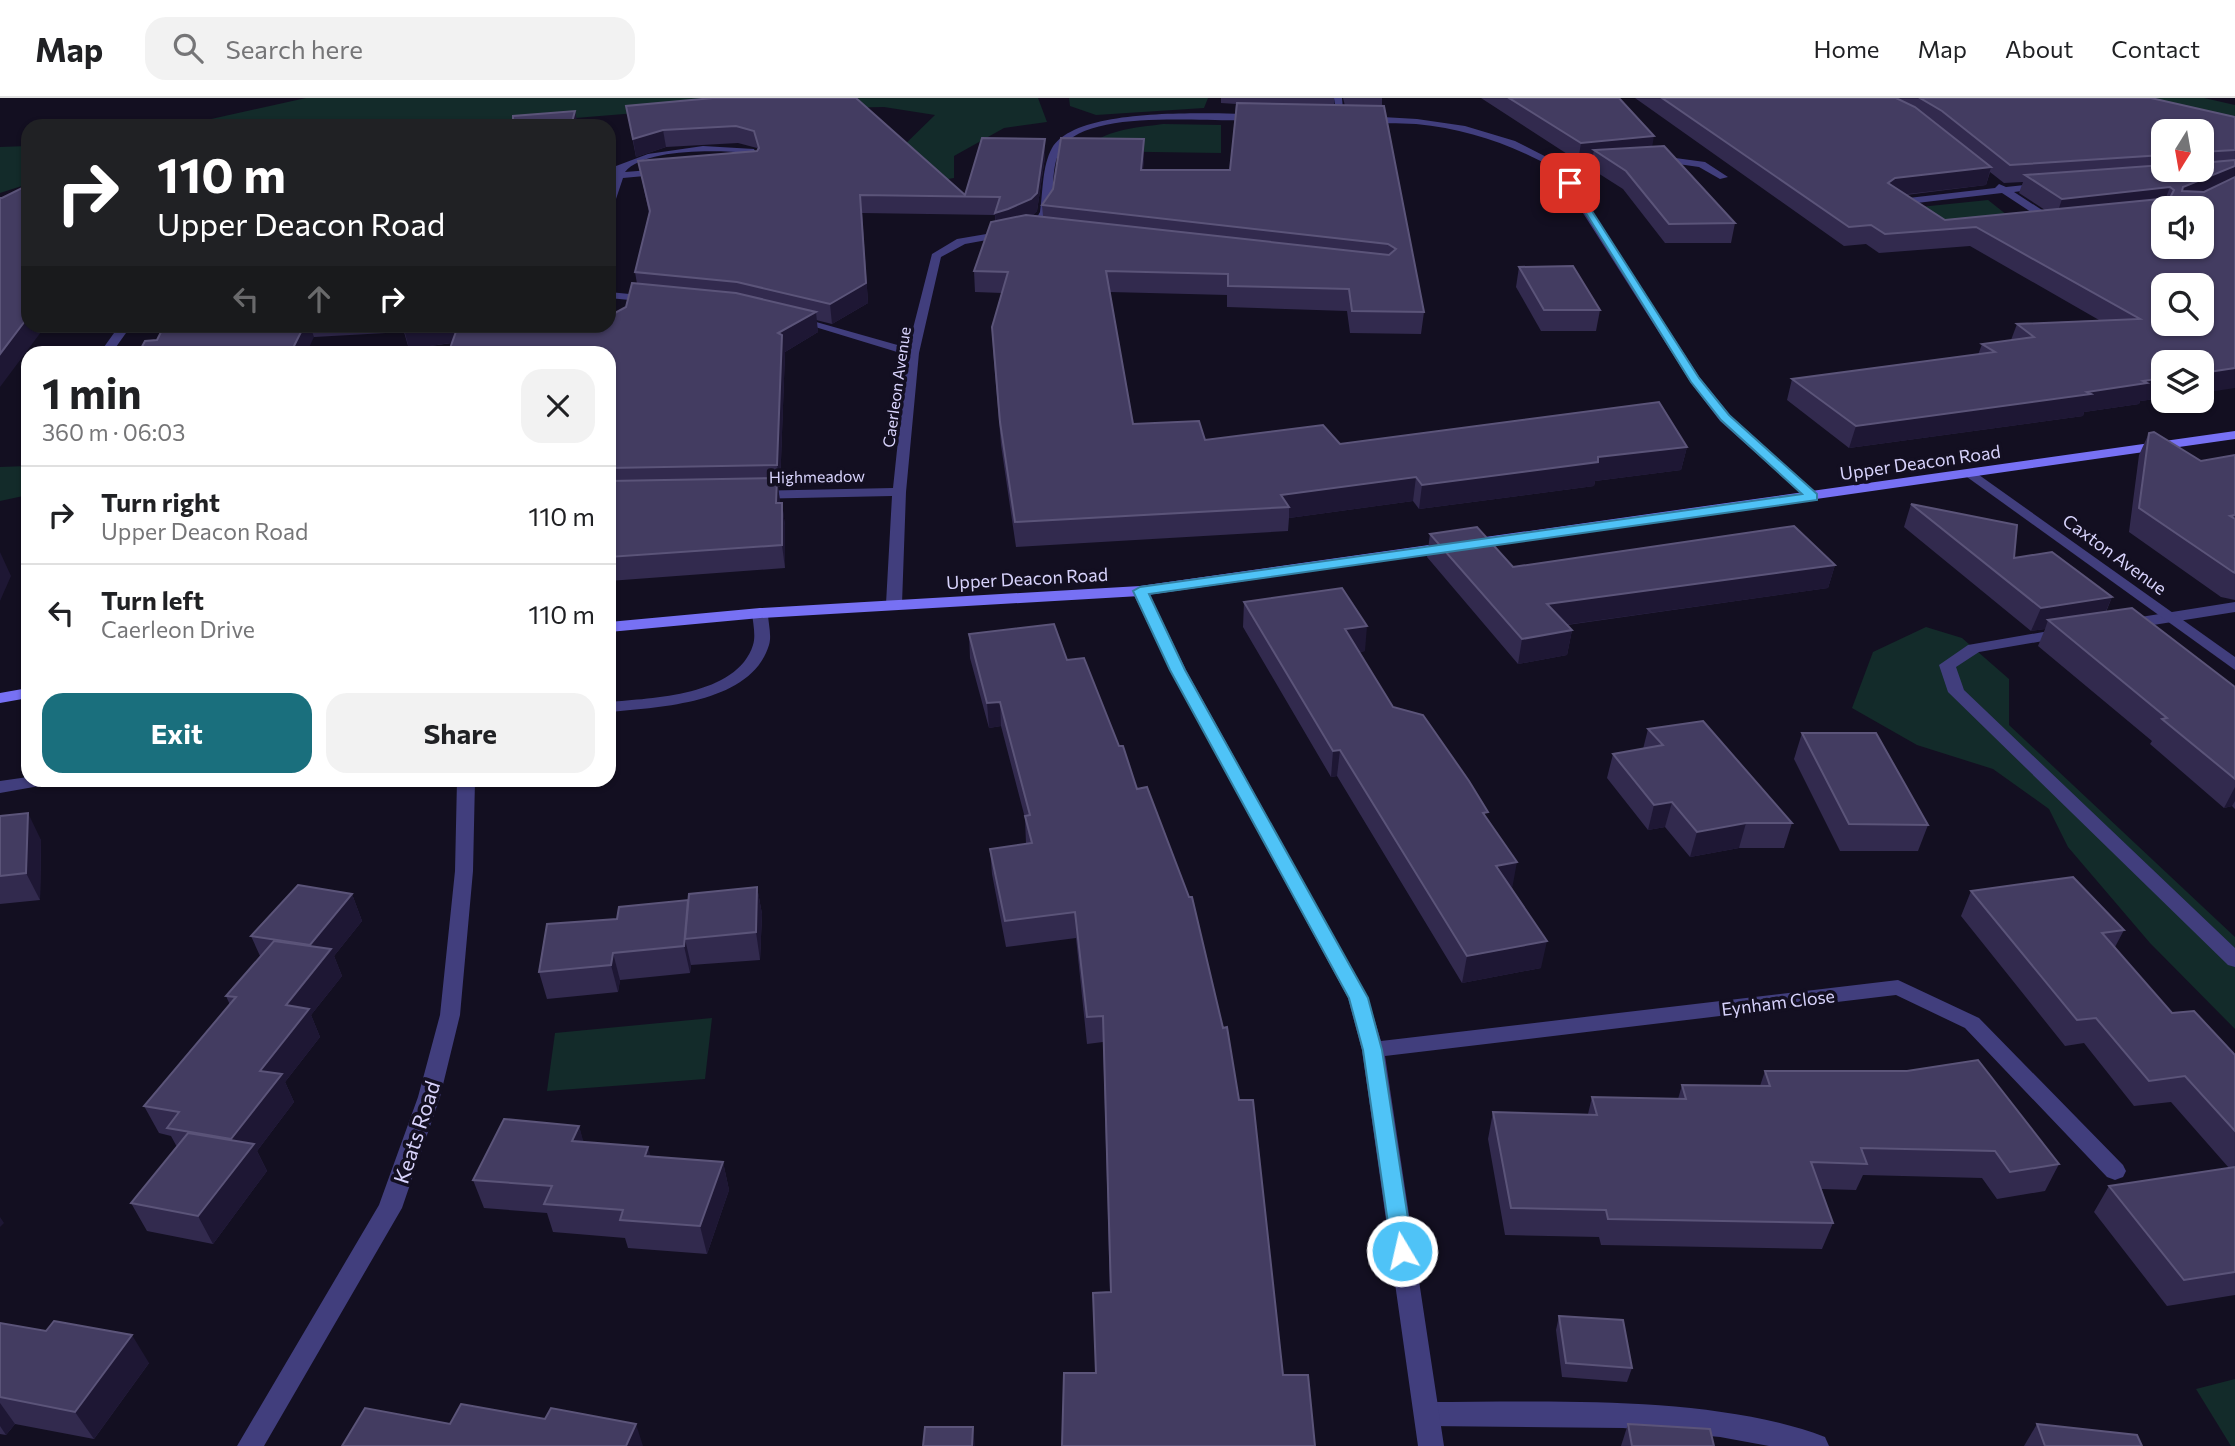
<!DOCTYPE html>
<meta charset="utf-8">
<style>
:root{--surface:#fff;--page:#f2f2f2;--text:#202124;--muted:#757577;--line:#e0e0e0;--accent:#1a6f7d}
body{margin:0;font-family:Commissioner,sans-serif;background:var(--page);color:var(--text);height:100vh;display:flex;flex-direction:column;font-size:26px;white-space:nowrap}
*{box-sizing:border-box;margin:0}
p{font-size:23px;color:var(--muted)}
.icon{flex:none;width:38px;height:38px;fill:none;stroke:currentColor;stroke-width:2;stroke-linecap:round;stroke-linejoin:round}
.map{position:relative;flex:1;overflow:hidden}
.details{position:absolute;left:21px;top:248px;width:595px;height:441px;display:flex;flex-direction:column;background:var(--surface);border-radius:21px;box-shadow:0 2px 5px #0004}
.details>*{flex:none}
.hud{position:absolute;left:21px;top:21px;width:595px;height:214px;border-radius:21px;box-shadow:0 2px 5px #0004;background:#202124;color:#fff;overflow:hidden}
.needle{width:46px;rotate:191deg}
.fabs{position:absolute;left:2151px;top:21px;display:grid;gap:14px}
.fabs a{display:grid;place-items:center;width:63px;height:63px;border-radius:14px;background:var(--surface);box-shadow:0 2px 5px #0004;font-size:35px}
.pin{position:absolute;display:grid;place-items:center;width:60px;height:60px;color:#fff;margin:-30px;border-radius:14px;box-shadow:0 4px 10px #0006}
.me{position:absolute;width:77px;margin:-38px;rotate:351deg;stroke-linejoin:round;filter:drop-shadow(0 0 5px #0008)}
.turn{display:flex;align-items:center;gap:24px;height:147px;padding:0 21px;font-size:32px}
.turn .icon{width:91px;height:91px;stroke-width:2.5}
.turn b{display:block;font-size:49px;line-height:60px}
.lanes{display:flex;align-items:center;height:66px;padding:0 21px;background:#0003;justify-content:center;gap:35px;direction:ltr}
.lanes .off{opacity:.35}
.round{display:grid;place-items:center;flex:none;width:74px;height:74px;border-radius:21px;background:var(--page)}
.overview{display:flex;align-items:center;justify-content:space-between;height:119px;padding:0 21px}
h1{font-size:42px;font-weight:700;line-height:52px}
.primary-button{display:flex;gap:14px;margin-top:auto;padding:14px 21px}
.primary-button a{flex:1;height:80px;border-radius:21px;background:var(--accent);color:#fff;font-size:28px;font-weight:700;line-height:80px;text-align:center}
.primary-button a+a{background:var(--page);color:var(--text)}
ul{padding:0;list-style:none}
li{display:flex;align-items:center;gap:21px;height:98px;padding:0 21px;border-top:2px solid var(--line)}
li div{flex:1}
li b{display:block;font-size:26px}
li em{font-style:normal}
header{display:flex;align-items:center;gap:42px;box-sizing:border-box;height:98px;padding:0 35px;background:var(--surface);border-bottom:2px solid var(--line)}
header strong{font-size:33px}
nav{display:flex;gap:38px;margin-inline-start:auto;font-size:24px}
.search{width:490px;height:63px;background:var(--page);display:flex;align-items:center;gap:18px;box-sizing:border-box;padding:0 24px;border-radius:21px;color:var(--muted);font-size:26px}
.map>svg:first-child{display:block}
.green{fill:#132b2a}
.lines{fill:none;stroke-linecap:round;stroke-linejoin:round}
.lane{fill:#413e7d;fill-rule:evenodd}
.street{fill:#413e7d;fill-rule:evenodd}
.secondary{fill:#7771f4;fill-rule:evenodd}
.wall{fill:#322a4e;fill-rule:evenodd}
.shaded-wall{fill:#1e1734}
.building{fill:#433c61;stroke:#5b5479;stroke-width:2;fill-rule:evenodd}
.route{fill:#4fc3f7;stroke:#337fa1;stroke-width:2}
.labels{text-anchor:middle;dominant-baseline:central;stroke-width:7;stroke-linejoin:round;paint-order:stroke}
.far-street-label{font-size:16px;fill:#d8d3fc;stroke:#130f21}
.street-label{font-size:18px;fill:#d8d3fc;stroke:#130f21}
.near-street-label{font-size:21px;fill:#d8d3fc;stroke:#130f21}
</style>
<header>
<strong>Map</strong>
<div class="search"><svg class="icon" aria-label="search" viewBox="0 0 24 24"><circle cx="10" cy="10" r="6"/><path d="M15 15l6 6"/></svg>Search here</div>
<nav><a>Home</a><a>Map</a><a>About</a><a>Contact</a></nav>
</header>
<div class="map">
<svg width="2235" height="1348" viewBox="0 0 2235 1348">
<rect width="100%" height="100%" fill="#130f21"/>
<g class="green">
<path d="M306,0H1038L1047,24L1004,30L954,58V80L930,84L895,56L935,17L884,9L838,10L806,1L527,24L514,28H180Z"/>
<path d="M1069,0H1208L1204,10L1096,17L1070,8Z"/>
<path d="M2148,0H2204L2235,7V20Z"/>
<path d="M1163,26L1221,27V55L1083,53C1104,31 1135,30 1163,26Z"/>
<path d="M28,48V86L0,95V49Z"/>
<path d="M1988,102L2012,121L1944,127L1920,109Z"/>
<path d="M28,368V397L0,403V369Z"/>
<path d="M1926,529L1962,540L2009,581V627L2235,839V931L2150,845L2068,749L2049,711L1993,671L1917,647L1852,610L1873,554Z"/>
<path d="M712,920L705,981L547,993L555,935Z"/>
<path d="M2235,1281V1348H2231L2196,1291Z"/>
</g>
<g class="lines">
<g class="lane">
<path d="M1653,57L1705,64L1728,79L1720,81L1699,69L1650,62V58Z"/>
<path d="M1614,60L1619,63L1617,65L1559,72L1554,69Z"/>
<path d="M2235,504V514L2128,531L2120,526L2128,521Z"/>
<path d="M2066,530L2074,535L2072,538L1979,554L1956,569L1964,592L2235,850V869L2228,867L1948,594L1939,567L1968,547Z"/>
<path d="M1427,1304C1549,1304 1711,1296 1825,1339L1829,1348H1769L1720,1339L1623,1330L1427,1328L1418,1324L1414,1316L1418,1308Z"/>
</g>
<g class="street">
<path d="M1334,0H1342L1344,23L1337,21Z"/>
<path d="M1260,16L1263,21C1218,27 1089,7 1061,51C1048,72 1058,102 1045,123L1036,121L1040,114C1043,94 1042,68 1052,50C1077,7 1215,16 1260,16Z"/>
<path d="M1365,18L1417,21L1465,28L1515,43L1562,67L1700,280L1730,317L1818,396V402H1808L1720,323L1691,285L1555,71C1511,46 1467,31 1416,26C1398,25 1380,26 1362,23Z"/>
<path d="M703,48L754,51L761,66L744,69V65L750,64L747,55C719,52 644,50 625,74L663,71L668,74L666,76L623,80L614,107L609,110V93L616,68L648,56Z"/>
<path d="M2042,85L2045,86V90L2014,94L2059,123V127H2051L2002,95L1891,108L1886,105L1891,102L1995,90L1999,86L2006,89Z"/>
<path d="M1010,132L1014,133V137L965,146L941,159L919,255L906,394L902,506L894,511L889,509L886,506L892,398L755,401L748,397L755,393L893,390L907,257L789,221L795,218L908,250L932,156L957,141Z"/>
<path d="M609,194L650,198L656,201L650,204L609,200Z"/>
<path d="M119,228H131L111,256H99Z"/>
<path d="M1972,372L2235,559V572L1967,379V373Z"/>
<path d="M1140,488L1148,493L1186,572L1368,900L1381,943L1898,882L1979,920L2123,1067L2126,1073L2123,1079L2115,1082L2107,1079L1965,930L1896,897L1385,958L1444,1348H1418L1362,952L1348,900L1170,572L1132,493Z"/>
<path d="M760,510L768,515C768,525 772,537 769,547C751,606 659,609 609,614V604C652,600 737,598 753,547C756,538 753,525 752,515Z"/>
<path d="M28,679V682H53L45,687L0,695V683Z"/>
<path d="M457,682H475L473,773L460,917L440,999L402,1110L264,1348H237L379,1107L418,999L440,917L455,773Z"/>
</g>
<g class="secondary">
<path d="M2235,333V341L1140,498L760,520L609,534V524L760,510L1140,488Z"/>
<path d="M28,590V600L0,605V595Z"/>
</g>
</g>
<g class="wall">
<path d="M713,0L965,97L1045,41V59L1037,113L1033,117L1043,118L1042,107L1144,60L1143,72H1230L1236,6L1221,5V0H1334V7L1345,8L1343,0H1382V8L1424,214L1421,236L1350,235L1347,213L1227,209V197L1110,194L1133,326L1205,342L1340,346L1687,349L1681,372L1595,383L1594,388L1419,411L1413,403L1289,420L1288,433L1016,449L1001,347L993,251L992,229L1002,195L975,194L974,173L995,123V117L862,115L868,205L832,226L816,222L818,234L785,254L780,389H778L780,405H782L785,428V470L609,483V256L452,245L409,251L404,234L314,239L157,242L164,228H584L588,229L626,209L637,186L635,174L649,115L638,63L757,53V50L738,45L666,49L636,59L626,8Z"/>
<path d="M1481,0H1619L1652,49L1735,125L1731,145H1665L1623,91L1590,70L1592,61L1578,63Z"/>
<path d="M1635,0H2151L2235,19V290L2163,264V300L2140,303L2139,306L2084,314L2083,318L1849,350L1787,302L1792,281L1978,257L1982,246L2011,242L2017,226L2099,222L1970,148L1879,155L1866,146L1844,148ZM2163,33H2202V72H2163ZM1990,74L2004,85L2023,84L2019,95L2045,112L1945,122L1906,97L1986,87Z"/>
<path d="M1519,169L1600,212L1596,233H1541L1516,189Z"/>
<path d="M2149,335L2201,363L2235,357V502L2221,499L2129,434L2139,357Z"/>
<path d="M1911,406L2014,460L2112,499L2106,514L2235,589V711L2232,708L2224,710L2150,646L2152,643L2038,548L2045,531L2031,533L1904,429Z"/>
<path d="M1430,436L1513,469L1835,467L1828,490L1567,527L1572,532L1567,557L1518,566L1427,459Z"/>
<path d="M1244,504L1365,553L1359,554L1393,609L1487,720L1541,870L1462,885L1337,678L1331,679L1243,529Z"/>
<path d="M1054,526L1283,1277L1095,1275L1110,1194L1103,944L1087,946L1076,840L1006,849L992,776L990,751L1026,746L1025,720L1001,628L989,630L970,560L969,536Z"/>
<path d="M1648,631L1792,725L1784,750H1739L1690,759L1665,729L1648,732L1607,680L1613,656L1643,651Z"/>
<path d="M1802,635L1928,727L1918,753H1840L1794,661Z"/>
<path d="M0,718L41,742L40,802L0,806Z"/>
<path d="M757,789L762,816L760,862L691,867L690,875L620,882L618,894L547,901L539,874L617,821Z"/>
<path d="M1971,793L2124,832L2115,849L2172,915L2235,957V1197L2167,1208L2094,1114L2109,1088L2229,1070L2171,1004L2134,1008L2084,945L2065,948L1961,818Z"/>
<path d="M352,796L362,823L334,858L342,878L311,917L320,939L285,984L294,1004L257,1053L267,1073L213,1146L147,1133L131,1105L177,1049L171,1038L159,1035L144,1008L230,907L226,898L260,858L251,838Z"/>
<path d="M1765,973L2059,1066L2045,1093L1997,1101L1982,1080L1863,1077L1856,1092L1821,1091L1833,1125L1822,1151L1601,1147L1599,1139L1505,1137L1488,1041L1493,1014L1588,1016L1592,999L1678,1001L1682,987L1760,988Z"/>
<path d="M579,1028L583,1044L651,1059L723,1064L729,1092L707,1156L628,1150L625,1140L553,1134L547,1115L484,1110L473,1082Z"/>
<path d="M1559,1218L1632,1270L1627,1284L1562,1279L1556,1232Z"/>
<path d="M0,1225L149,1265L94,1341L15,1326L6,1337L0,1336Z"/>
<path d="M1628,1326L1632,1348H1621Z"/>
<path d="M2037,1326L2142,1348H2024Z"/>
</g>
<g class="shaded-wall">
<path d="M575,13L578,28H571Z"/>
<path d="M663,32L666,49L636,59L633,41Z"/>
<path d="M1654,38L1651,56L1594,52L1592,61L1578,63L1581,45Z"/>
<path d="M1045,41V59L1037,113L1032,119L996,134L995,115Z"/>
<path d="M1144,41V60L1141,91V72Z"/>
<path d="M2235,68V83L2176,108L2183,89Z"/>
<path d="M1991,69L1986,87L1890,98L1888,85L1895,80Z"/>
<path d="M2170,89L2163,107L2056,119L2062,101Z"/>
<path d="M862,115L868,205L832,226L830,206Z"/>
<path d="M816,214L818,234L785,254L780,389L777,367L778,235Z"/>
<path d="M28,219V228H44L41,234L0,289V256Z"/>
<path d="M304,228H310L314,239L306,256H290Z"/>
<path d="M428,228H460L464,243L409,251L404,231Z"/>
<path d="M2235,270V290L2202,295V275Z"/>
<path d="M2163,280V300L2140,303L2139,306L2084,314L2083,318L1849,350L1856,328L2087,294Z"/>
<path d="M1687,349L1681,372L1595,383L1594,388L1419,411L1422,387L1598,359Z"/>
<path d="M1416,379L1413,403L1289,420V409L1281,397Z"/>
<path d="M777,380L780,403L779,428L776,405Z"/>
<path d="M782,405L785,428V470L782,447Z"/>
<path d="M0,454L11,478L0,503Z"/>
<path d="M1835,467L1828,490L1543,530L1547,506Z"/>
<path d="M2112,499L2102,522H2048L2045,531L2031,533L2041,510Z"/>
<path d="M1367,528L1365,553L1343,556L1345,531Z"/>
<path d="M1572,532L1567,557L1518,566L1522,541Z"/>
<path d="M1000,604L1001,628L989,630L987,605Z"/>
<path d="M1340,652L1337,678L1331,679L1333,653Z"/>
<path d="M2235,689V703L2232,708L2224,710Z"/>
<path d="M1672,704L1665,729L1648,732L1654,707Z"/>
<path d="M28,715L41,742L40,802L26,775Z"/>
<path d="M1746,725L1739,750L1690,759L1697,734Z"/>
<path d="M1517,764L1512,791L1496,768Z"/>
<path d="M757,789L762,816L760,862L756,834Z"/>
<path d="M352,796L362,823L334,858L342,878L311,917L320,939L285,984L294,1004L257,1053L267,1073L213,1146L198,1118L242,1062L231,1041L310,847Z"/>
<path d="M688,802L685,841L691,867L690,875L684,848Z"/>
<path d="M1547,843L1541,870L1462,885L1467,858Z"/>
<path d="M613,855L620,882L618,894L611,867Z"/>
<path d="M579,1028L587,1056L572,1043Z"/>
<path d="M648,1049L656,1077L645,1058Z"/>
<path d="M723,1064L729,1092L707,1156L700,1128Z"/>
<path d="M0,1119L4,1125L0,1129Z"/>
<path d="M132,1237L149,1265L94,1341L75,1314Z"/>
<path d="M0,1305L15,1326L6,1337L0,1328Z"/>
<path d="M636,1326L643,1348H626Z"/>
<path d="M973,1329L975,1348H972Z"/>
</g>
<g class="building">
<path d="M713,0H856L965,97L982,40L1045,41L1037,95L1031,101L1008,111L995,115L1000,99L860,97L866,185L830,206L737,184L635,174L650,113L638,63L757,53L759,50L754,33L736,28L663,32L633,41L626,8Z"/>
<path d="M1509,0H1619L1654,38L1581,45Z"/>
<path d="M1662,0H1896L1915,9L1991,69L1895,80L1888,85L1945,122L2170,100L2174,92L2170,89L2062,101L2025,77L2163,67V72H2202V65L2235,62V68L2183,89L2182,93L2204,94L2235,79V270L2202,275V264H2163V280L2143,283L2147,285L2087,294L2091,296L1856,328L1792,281L1995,254L1982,246L2034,239L2017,226L2140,221L1976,129L1885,136L1871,127L1849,129ZM2163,110H2202V149H2163ZM2163,187H2202V226H2163Z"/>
<path d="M1920,0H2151L2235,19V52L2202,54V33H2163V57L2010,67L1942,13Z"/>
<path d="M1237,5L1384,8L1424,214L1352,213L1349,191L1228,188V176L1106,173L1133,326L1199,323L1205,342L1323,327L1340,346L1659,304L1687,349L1598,359V364L1422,387L1416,379L1281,397L1289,409L1015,424L1000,324L992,229L1008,174L974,173L991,124L1026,117L1389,157L1396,151L1388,146L1042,107L1053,91L1061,40L1144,41L1141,72H1230Z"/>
<path d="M575,13L571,28H513V18Z"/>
<path d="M429,23V28H374Z"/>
<path d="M1664,48L1735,125L1669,126L1626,73L1594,52Z"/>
<path d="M28,87V219L0,256V100H2Z"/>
<path d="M1573,168L1600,212H1544L1519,169Z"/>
<path d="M632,185L736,195L816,214L778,235L782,237L777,367L609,370V256H448L458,228H584L588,229L591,228H609V218L626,209Z"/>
<path d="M164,228H304L290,256H138L145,243L157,242Z"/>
<path d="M403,228H428L404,231Z"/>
<path d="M2154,334L2201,363L2235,357V417L2230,418L2235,421V475L2233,474L2139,410L2149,335Z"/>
<path d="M777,380L776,405H782V447L609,459V383Z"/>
<path d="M1911,406L2017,427L2014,460L2052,454L2112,499L2041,510Z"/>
<path d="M1794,428L1835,467L1547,506L1572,532L1522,541L1430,436L1477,429L1513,469Z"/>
<path d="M1342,490L1367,528L1345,531L1393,609L1423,617L1469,683L1488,714L1483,715L1517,764L1496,768L1547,843L1467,858L1340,652L1333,653L1244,504Z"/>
<path d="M2132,510L2235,589V681L2162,621L2167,620L2048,522Z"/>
<path d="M1054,526L1067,562L1084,560L1119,648H1123L1137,691L1147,689L1189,799H1192L1223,930L1227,929L1239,1002H1253L1283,1277H1308L1315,1348H1062L1064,1275H1096L1093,1195L1111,1194L1103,918L1087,919L1075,814L1005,823L990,751L1032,745L1025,718L1030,717L1000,604L987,605L969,536Z"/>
<path d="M1703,623L1792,725H1746L1697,734L1672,704L1654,707L1613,656L1663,647L1648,631Z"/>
<path d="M1802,635H1876L1928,727L1849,726Z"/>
<path d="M28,715L26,775L0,778V718Z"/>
<path d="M2073,779L2124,832L2102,835L2172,915L2194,913L2235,957V1033L2185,978L2149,983L2096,920L2077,922L1971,793Z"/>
<path d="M298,787L352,796L310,847L251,838Z"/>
<path d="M757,789L756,834L685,841L689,796Z"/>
<path d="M688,802L684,848L613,855L611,867L539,874L547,826L617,821L619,809Z"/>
<path d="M274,843L331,851L286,907L309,911L260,973L282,976L231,1041L167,1030L179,1014L144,1008L236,899L226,898Z"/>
<path d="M1978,962L2059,1066L2010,1074L1995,1053L1861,1050L1867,1066L1811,1064L1833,1125L1608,1121L1606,1112L1511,1110L1493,1014L1597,1017L1592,999L1686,1001L1682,987L1770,988L1765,973H1907Z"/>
<path d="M504,1021L579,1028L572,1043L648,1049L645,1058L723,1064L700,1128L620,1122L623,1112L544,1106L552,1088L473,1082Z"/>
<path d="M188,1035L254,1046L198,1118L131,1105Z"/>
<path d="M2235,1069V1174L2184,1182L2109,1088Z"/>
<path d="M1559,1218L1623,1222L1632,1270L1566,1265Z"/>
<path d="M54,1223L132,1237L75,1314L0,1299V1225L46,1233Z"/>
<path d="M461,1306L545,1321L551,1310L636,1326L626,1348H342L365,1310L450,1326Z"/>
<path d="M1628,1326L1710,1331L1714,1348H1632Z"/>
<path d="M2037,1326L2137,1337L2142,1348H2045Z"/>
<path d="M925,1329H973L972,1348H923Z"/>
</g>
<path class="route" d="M1566,83L1574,85L1699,280L1729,317L1817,396V402L1149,496L1185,572L1368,900L1382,952L1413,1153L1410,1159L1402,1162L1395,1159L1392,1153L1363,952L1349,900L1170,572L1133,493L1140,489L1802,396L1721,322L1691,284Z"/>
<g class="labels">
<g class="far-street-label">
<text transform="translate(896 289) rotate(-82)">Caerleon Avenue</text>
<text transform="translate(817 378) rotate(-1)">Highmeadow</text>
</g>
<g class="street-label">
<text transform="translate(1920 364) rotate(-8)">Upper Deacon Road</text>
<text transform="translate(2115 456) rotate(36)">Caxton Avenue</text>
<text transform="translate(1027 480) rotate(-3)">Upper Deacon Road</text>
<text transform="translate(1778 904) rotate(-7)">Eynham Close</text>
</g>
<g class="near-street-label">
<text transform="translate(416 1034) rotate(-72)">Keats Road</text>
</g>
</g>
</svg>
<div class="fabs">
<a><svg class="needle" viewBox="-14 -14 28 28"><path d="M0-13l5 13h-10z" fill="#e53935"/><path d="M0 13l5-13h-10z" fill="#757577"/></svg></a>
<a><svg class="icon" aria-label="sound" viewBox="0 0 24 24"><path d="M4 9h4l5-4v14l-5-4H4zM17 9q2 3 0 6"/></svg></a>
<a><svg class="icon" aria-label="search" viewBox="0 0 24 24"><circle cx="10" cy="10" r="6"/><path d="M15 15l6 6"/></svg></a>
<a><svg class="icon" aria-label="layers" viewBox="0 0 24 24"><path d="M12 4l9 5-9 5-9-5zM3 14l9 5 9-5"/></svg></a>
</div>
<div class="pin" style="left:1570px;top:85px;background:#d93025"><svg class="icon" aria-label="arrive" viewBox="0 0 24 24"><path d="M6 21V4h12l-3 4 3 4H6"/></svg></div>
<svg class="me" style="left:1402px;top:1153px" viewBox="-20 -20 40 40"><circle r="17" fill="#4fc3f7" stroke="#fff" stroke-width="3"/><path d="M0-11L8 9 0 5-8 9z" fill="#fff"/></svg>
<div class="hud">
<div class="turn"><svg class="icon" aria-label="right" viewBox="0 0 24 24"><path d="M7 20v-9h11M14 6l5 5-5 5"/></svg><div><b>110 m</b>Upper Deacon Road</div></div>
<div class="lanes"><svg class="icon off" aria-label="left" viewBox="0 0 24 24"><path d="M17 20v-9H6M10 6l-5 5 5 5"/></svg><svg class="icon off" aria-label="ahead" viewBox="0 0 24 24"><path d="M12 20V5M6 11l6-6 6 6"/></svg><svg class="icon" aria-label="right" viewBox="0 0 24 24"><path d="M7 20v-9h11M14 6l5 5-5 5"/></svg></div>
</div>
<section class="details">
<div class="overview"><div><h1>1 min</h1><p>360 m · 06:03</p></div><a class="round"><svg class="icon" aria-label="close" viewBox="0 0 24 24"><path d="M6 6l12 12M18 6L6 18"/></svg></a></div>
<ul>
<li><svg class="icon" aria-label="right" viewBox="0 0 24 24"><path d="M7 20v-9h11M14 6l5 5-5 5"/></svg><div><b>Turn right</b><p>Upper Deacon Road</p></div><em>110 m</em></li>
<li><svg class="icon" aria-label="left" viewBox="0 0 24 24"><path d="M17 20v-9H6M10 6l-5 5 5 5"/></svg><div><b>Turn left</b><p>Caerleon Drive</p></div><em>110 m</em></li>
</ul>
<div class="primary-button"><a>Exit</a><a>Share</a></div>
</section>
</div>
